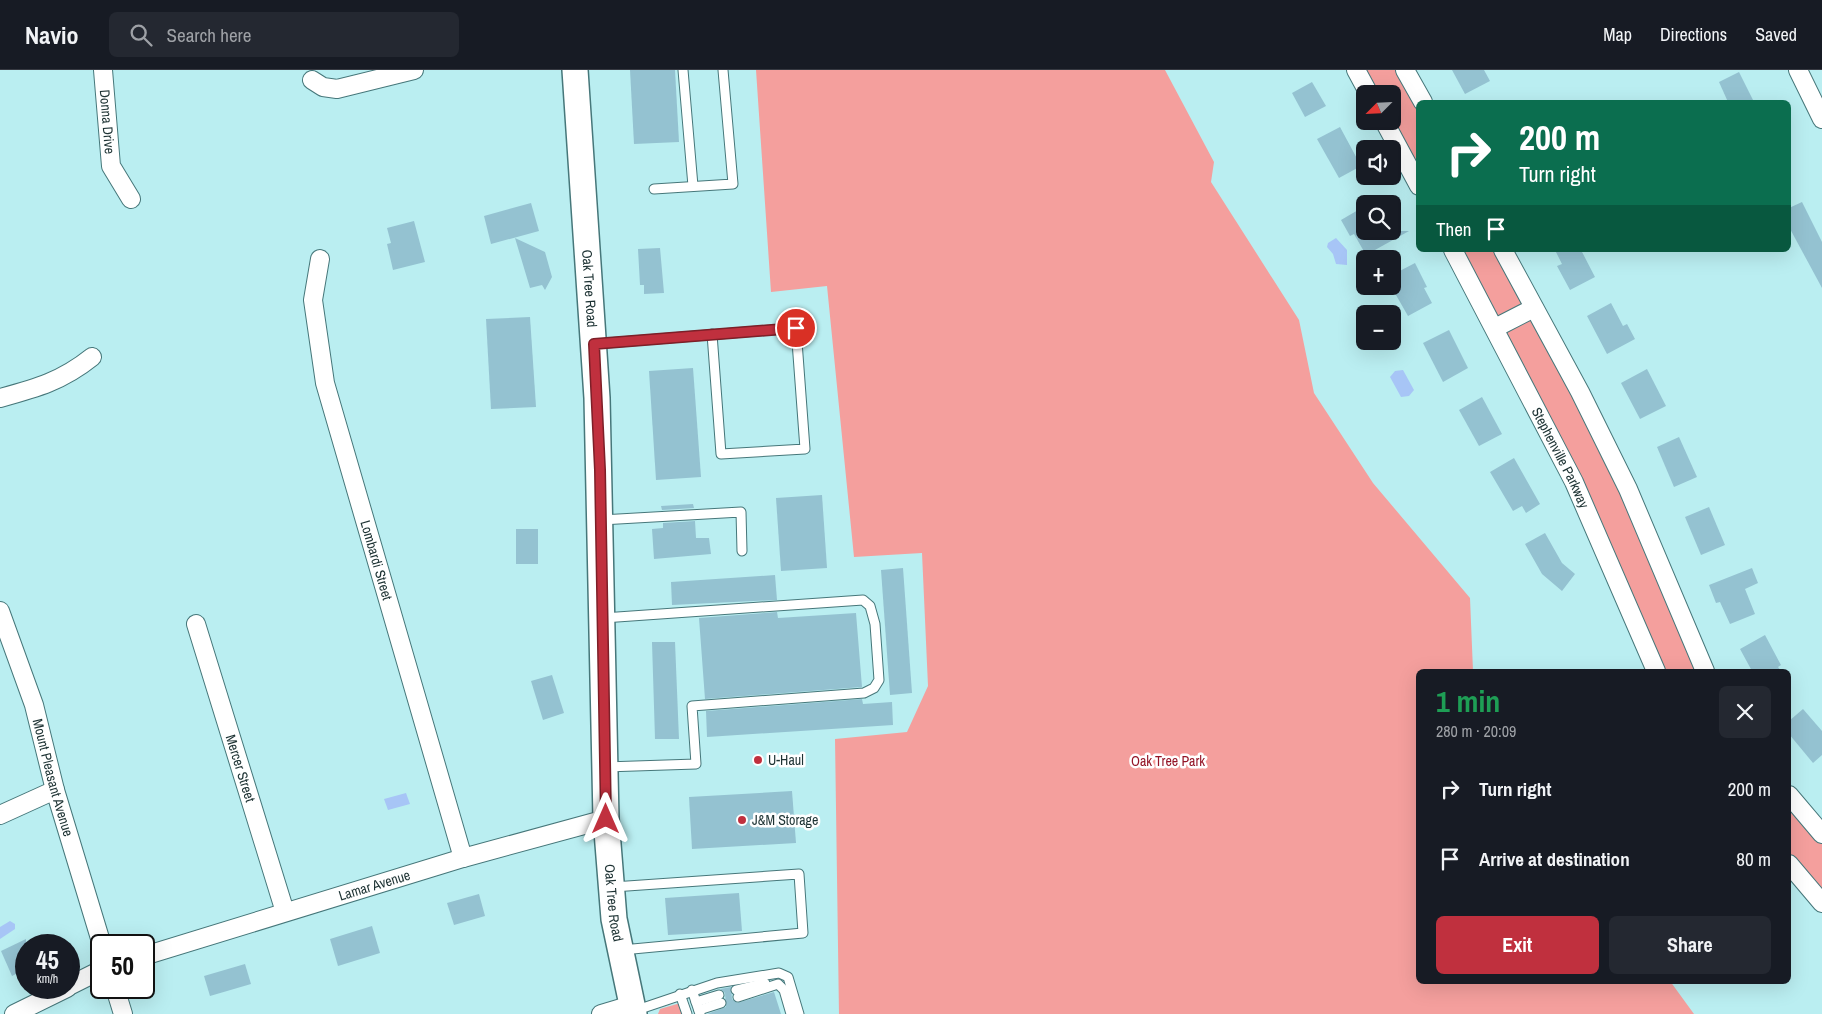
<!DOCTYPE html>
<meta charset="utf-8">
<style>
:root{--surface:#171b24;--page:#242831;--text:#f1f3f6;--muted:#9ea1a6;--line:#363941;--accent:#c0303e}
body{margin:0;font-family:"Archivo Narrow",sans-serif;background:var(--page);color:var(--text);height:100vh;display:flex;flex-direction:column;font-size:19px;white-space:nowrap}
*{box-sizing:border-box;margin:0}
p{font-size:16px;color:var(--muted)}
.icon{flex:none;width:28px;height:28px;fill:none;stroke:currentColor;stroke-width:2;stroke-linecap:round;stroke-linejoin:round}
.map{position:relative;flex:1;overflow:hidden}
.details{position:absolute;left:1416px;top:599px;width:375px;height:315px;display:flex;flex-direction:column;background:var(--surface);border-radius:8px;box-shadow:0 5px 20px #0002}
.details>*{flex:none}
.hud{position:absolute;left:1416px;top:30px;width:375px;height:152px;border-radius:8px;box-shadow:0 5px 20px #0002;background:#0b6e4f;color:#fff;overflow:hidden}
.needle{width:32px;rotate:246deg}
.buttons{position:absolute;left:1356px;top:15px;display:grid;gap:10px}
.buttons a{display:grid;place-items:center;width:45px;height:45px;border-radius:8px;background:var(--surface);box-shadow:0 5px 20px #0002;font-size:25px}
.speed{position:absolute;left:15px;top:864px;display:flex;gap:10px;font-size:25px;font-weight:700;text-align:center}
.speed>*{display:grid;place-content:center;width:65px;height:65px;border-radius:50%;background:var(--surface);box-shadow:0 5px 20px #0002;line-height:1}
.speed small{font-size:12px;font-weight:400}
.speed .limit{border:2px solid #111;border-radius:8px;background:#fff;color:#111}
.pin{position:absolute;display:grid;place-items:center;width:42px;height:42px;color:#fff;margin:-21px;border:2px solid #fff;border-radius:50%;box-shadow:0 1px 5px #0007}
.me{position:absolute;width:55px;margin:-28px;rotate:0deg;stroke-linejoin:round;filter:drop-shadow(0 0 4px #0008)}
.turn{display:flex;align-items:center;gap:18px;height:105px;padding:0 20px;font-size:22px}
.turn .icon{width:65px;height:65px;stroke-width:2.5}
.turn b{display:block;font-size:35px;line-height:42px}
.then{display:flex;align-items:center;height:48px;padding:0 20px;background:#0003;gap:10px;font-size:19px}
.round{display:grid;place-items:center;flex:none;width:52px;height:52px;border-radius:8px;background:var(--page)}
.headline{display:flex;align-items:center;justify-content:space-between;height:85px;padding:0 20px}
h1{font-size:30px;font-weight:800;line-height:38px;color:#1e9e55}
.button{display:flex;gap:10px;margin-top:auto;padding:10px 20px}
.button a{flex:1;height:58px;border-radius:8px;background:var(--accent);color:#fff;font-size:20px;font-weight:800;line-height:58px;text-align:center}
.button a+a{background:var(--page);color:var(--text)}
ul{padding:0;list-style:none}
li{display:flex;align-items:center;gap:15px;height:70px;padding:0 20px}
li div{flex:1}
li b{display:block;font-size:19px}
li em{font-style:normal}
header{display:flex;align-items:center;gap:30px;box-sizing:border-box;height:70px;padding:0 25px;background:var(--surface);border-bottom:1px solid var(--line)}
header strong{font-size:24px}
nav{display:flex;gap:28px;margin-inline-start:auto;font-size:18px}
.search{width:350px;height:45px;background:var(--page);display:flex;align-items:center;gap:12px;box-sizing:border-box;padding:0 18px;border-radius:8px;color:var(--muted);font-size:19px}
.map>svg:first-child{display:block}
.green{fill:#f49f9d}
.water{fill:#a7c5f6}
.building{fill:#94c2d1}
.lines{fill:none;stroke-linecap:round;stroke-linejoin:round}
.lane-casing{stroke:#46777a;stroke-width:11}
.street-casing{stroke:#46777a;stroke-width:20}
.secondary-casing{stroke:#46777a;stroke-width:28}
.lane{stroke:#fff;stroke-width:9}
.street{stroke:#fff;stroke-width:18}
.secondary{stroke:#fff;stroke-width:25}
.route-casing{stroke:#7d1f28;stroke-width:12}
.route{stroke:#c0303e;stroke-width:9}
.poi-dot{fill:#c0303e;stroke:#fff;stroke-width:2}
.labels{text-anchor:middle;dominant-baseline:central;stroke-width:5;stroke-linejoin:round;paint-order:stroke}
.street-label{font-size:14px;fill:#1e3334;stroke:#fff}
.poi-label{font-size:14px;fill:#1e3334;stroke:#fff;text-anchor:start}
.park-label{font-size:14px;fill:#931426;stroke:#fff}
</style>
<header>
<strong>Navio</strong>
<div class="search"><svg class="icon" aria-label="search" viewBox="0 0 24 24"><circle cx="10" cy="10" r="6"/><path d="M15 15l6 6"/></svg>Search here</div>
<nav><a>Map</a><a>Directions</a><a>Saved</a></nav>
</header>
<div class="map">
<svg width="1822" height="944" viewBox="0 0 1822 944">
<rect width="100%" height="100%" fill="#baeef1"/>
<g class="green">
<path d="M756,0H1165L1214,92L1211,112L1299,250L1314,323L1373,413L1470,528L1473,601H1419V911H1670L1694,944H839L835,669L907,662L928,616L922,483L854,487L827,216L771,222Z"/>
<path d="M1356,0H1405L1419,32V116L1392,51V24H1369Z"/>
<path d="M1453,180H1503L1580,322L1705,601H1656Z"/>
<path d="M1789,725L1822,764V833L1789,794Z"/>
<path d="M677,934H680L683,942L681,944H658L660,939Z"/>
</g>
<g class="water">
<path d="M1336,168L1347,180V195L1336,194L1333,184L1327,177L1328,173Z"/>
<path d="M1403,300L1414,320L1409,326L1401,327L1390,307L1395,301Z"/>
<path d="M406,723L410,734L388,740L384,729Z"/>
<path d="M10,851L15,854V859L0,869V857Z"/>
</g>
<g class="building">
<path d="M630,0H675L679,72L634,74Z"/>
<path d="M1452,0H1484L1490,11L1465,24Z"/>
<path d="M1739,2L1754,32H1728L1719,12Z"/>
<path d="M1312,12L1326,36L1305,47L1292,23Z"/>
<path d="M1340,57L1361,96L1339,108L1317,69Z"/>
<path d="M1802,132L1822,172V218L1789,157V138Z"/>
<path d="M531,133L539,161L491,174L484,146Z"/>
<path d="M1365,136V161H1409L1366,185L1354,164L1350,166L1341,150Z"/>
<path d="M414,151L425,192L393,200L387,174L391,173L387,158Z"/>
<path d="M515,168L545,182L552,207L545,220L542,215L530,218Z"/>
<path d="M660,178L664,223L644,224V215H640L638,179Z"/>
<path d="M1555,180H1581L1595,207L1570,220L1557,196L1562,194Z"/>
<path d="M1415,193L1427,217L1424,218L1432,233L1408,246L1392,218V205Z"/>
<path d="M1611,233L1623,256L1627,254L1635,269L1607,284L1587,246Z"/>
<path d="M530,247L536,337L491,339L486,249Z"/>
<path d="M1449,260L1468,298L1443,312L1423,273Z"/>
<path d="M693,298L701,407L656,410L649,301Z"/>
<path d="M1647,299L1666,336L1640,349L1621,313Z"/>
<path d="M1482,327L1502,364L1479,376L1459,340Z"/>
<path d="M1679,367L1697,407L1674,417L1657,377Z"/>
<path d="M1514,388L1540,434L1526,443L1522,436L1513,441L1490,402Z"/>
<path d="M822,425L827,498L781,501L776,428Z"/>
<path d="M693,434L694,438L662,440L661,436Z"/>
<path d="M1709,437L1725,475L1701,485L1685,447Z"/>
<path d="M695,451L696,468H709L711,484L654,489L652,459L663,458V453Z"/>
<rect x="516" y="459" width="22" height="35"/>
<path d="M1545,463L1562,493L1575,504L1562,521L1542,504L1525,474Z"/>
<path d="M903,498L912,623L890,625L881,500Z"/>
<path d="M1752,498L1758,513L1745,519L1755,544L1730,554L1720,532L1716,533L1709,515Z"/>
<path d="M775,505L777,530L672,535L671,512Z"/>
<path d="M777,542L778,548L856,543L862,617L705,629L699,548Z"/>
<path d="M1765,565L1781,595L1778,597L1781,601H1752L1740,579Z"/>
<path d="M652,572H675L679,669H655Z"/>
<path d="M552,605L564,643L543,650L531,611Z"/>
<path d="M862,629L863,634L892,632L893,655L707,667L706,641Z"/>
<path d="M1803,639L1822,661V685L1813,693L1789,664V651Z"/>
<path d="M792,721L796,773L692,779L689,727Z"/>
<path d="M739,823L742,861L668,865L665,828Z"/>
<path d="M479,824L485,846L454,855L447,833Z"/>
<path d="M372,856L380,883L338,896L330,869Z"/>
<path d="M26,869V899L12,906L1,881Z"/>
<path d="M245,894L251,914L210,926L204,906Z"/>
<path d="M731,917L732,929L737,933L774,922L781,944H707L726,937L725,923L720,919Z"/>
</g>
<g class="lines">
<defs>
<g id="lane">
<path d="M683,0L693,116"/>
<path d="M654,119L733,114L723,0"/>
<path d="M594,274L796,258L805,379L721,384L712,264"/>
<path d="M601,450L741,442L742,481"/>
<path d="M603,548L863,530L870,536L875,554L879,610L874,618L864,623L692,636L696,694L605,697"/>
<path d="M613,817L799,804L803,863L622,880"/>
<path d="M692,920L700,944"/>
<path d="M736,920L765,913"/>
<path d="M680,924L687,944"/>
<path d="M738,927L778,914L784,920L791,944"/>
<path d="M696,932L719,925"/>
<path d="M699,940L721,933"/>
<path d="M634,941L717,913L779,903L788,907L799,944"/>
</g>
<g id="street">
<path id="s1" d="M103,0L111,96L131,129"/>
<path d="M1356,0L1369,24"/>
<path d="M1405,0L1423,32"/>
<path d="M1798,0L1822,49"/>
<path d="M312,10L323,17L337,19L414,0"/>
<path d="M1384,51L1419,116"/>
<path id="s2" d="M1453,180L1574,412L1656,601"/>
<path d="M1503,180L1580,322L1628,419L1705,601"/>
<path id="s3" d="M320,189L313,230L325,313L463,788"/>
<path d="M1495,258L1534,238"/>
<path d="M0,328C37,318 62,311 92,287"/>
<path id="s4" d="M0,541L34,635L55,720L102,875"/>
<path id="s5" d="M196,554L285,842"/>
<path d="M1789,725L1822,764"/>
<path d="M0,745L55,720"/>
<path d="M1789,794L1822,833"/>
<path id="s6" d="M144,886L463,788L606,749"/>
<path d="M69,916L101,900"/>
<path d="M115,918L123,944"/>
<path d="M14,944L67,918"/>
<path d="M601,944L631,935"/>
</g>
<g id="secondary">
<path id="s7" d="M575,0L597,328L606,749L614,849L634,944"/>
</g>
</defs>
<use href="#lane" class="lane-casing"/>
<use href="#street" class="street-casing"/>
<use href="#secondary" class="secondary-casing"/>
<use href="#lane" class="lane"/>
<use href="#street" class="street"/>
<use href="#secondary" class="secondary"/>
</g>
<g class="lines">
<defs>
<path id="route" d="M606,749L600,400L594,274L796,258"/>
</defs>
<use href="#route" class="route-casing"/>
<use href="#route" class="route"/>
</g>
<g class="poi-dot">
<circle cx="758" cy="690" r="5"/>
<circle cx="742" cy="750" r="5"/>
</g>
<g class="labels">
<g class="street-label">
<text stroke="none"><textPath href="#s1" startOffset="52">Donna Drive</textPath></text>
<text stroke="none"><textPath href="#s7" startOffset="219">Oak Tree Road</textPath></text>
<text stroke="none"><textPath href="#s2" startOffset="234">Stephenville Parkway</textPath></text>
<text stroke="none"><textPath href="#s3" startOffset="310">Lombardi Street</textPath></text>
<text stroke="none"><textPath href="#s5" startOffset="151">Mercer Street</textPath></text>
<text stroke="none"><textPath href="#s4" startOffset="175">Mount Pleasant Avenue</textPath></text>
<text stroke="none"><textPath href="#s6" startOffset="241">Lamar Avenue</textPath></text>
<text stroke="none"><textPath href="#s7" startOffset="834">Oak Tree Road</textPath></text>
</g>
<g class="poi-label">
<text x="768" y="690">U-Haul</text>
<text x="752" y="750">J&amp;M Storage</text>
</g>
<g class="park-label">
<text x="1168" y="691">Oak Tree Park</text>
</g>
</g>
</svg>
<div class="buttons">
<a><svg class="needle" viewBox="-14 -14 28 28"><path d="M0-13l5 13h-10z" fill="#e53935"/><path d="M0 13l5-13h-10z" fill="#9ea1a6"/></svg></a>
<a><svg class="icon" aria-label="sound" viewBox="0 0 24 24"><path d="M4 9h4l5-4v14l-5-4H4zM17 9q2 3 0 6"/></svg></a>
<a><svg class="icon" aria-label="search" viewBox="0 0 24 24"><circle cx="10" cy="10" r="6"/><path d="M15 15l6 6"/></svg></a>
<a>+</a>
<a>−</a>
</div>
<div class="speed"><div>45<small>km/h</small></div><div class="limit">50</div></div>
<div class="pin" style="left:796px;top:258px;background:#d93025"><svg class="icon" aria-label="arrive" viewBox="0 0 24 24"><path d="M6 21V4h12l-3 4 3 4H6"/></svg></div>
<svg class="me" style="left:606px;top:749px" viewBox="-20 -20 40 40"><path d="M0-17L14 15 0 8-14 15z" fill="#c0303e" stroke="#fff" stroke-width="4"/></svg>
<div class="hud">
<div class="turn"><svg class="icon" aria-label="right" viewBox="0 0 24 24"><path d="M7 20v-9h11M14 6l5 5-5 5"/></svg><div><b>200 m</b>Turn right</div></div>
<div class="then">Then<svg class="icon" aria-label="arrive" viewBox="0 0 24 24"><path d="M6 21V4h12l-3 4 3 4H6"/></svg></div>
</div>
<section class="details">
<div class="headline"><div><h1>1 min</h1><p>280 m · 20:09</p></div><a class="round"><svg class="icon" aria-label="close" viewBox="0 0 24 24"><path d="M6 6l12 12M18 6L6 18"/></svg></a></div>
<ul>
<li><svg class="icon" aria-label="right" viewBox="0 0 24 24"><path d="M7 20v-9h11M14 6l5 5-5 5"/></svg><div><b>Turn right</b></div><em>200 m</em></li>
<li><svg class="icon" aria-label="arrive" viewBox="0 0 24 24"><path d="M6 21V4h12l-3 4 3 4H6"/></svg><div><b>Arrive at destination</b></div><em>80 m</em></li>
</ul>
<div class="button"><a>Exit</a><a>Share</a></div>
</section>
</div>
